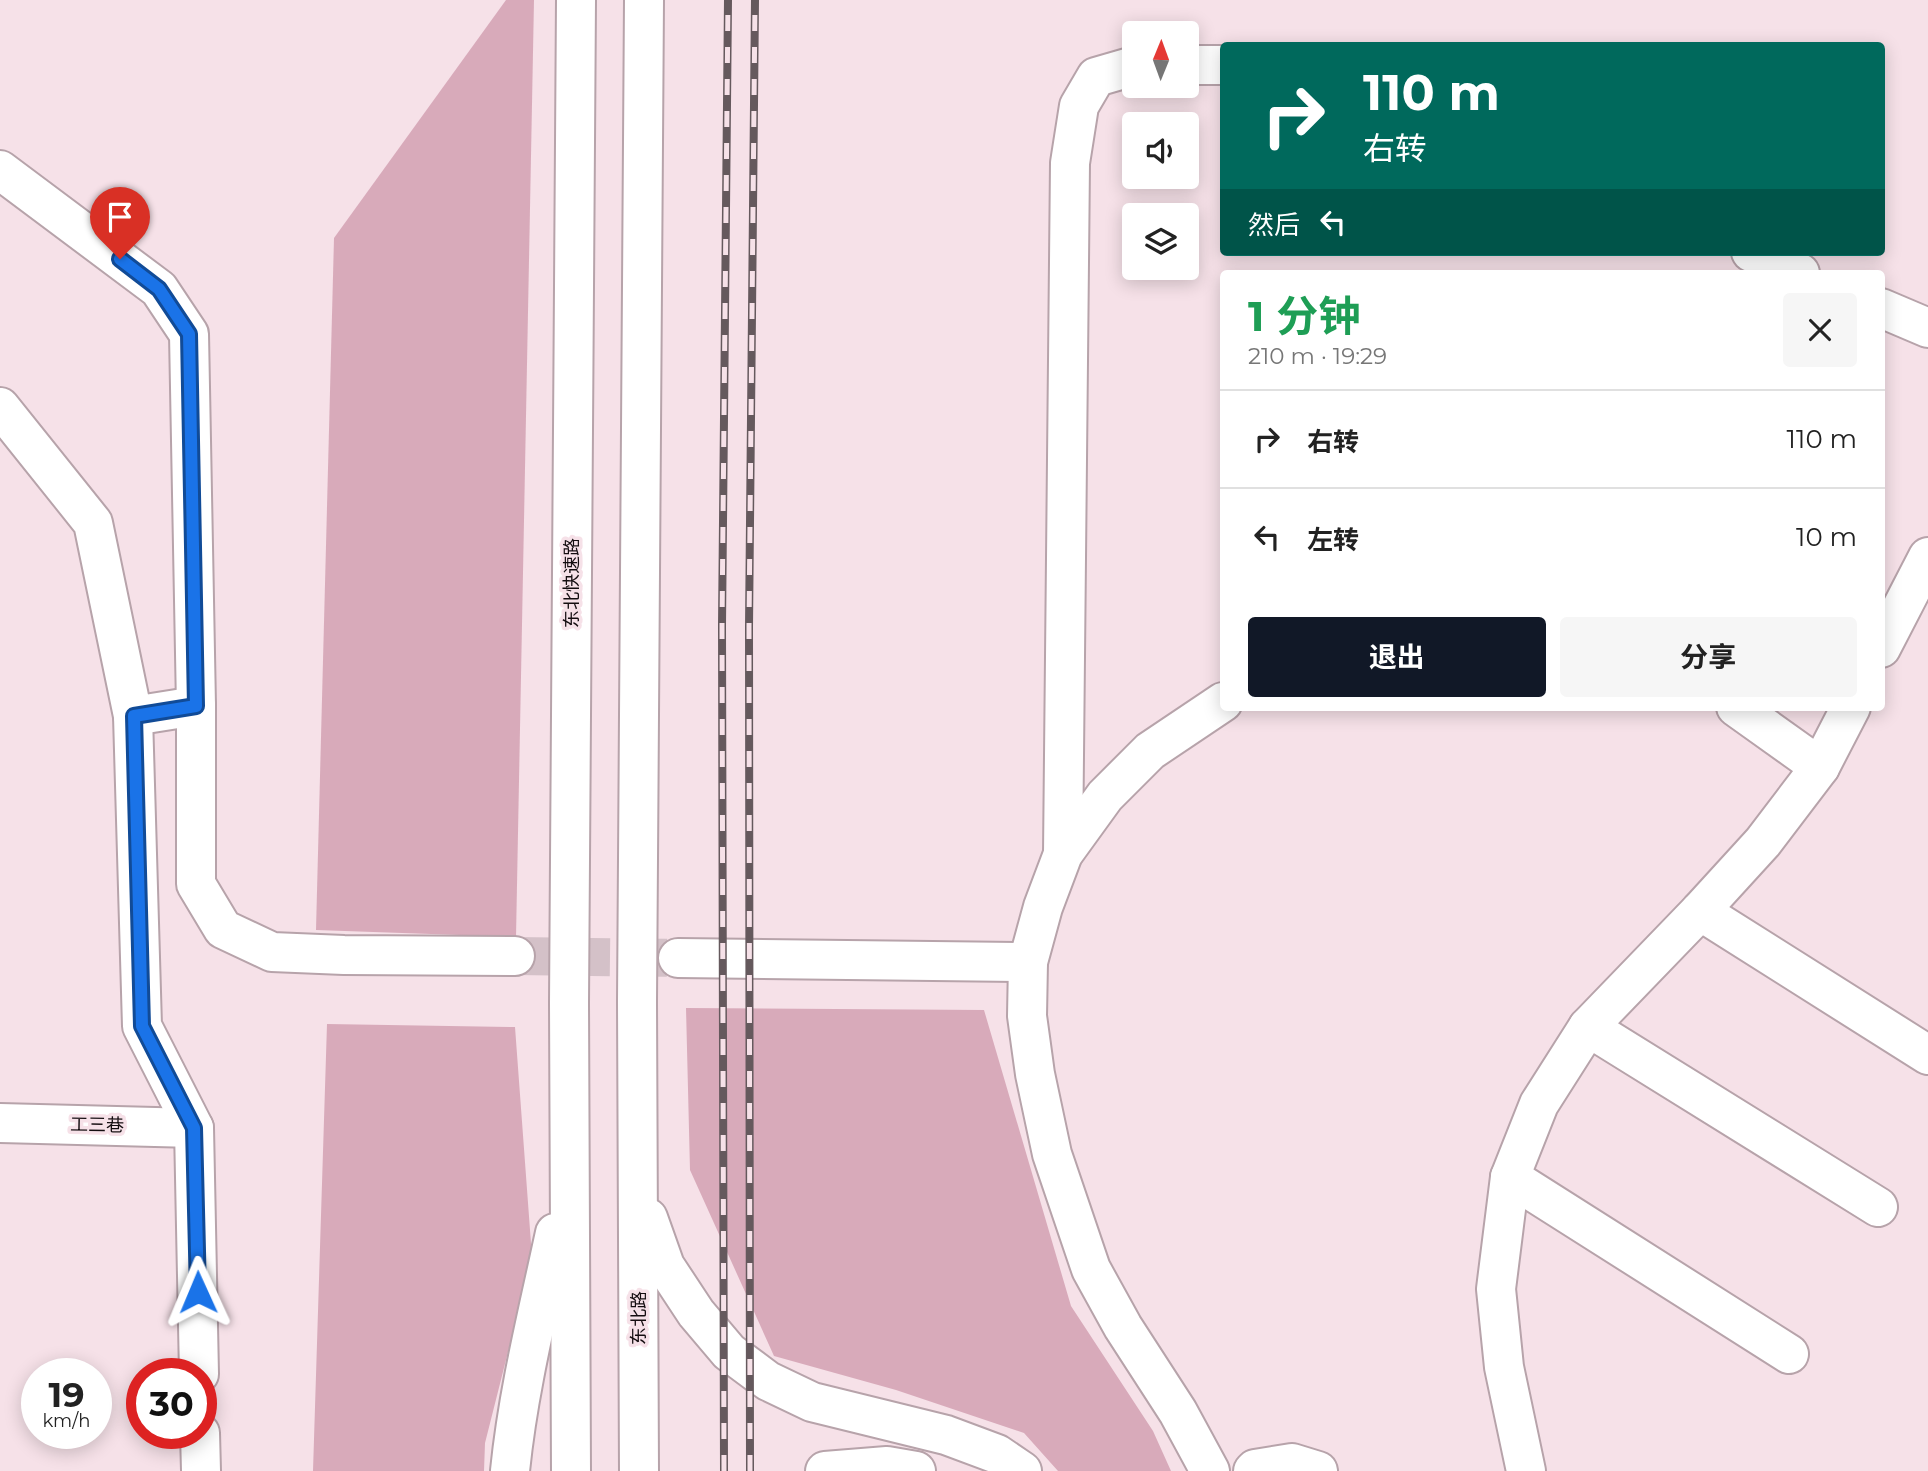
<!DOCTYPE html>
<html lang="zh">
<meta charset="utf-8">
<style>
:root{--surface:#fff;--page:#f6f6f6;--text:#222;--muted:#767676;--line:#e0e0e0;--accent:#111827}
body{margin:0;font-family:Montserrat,"Noto Sans SC",sans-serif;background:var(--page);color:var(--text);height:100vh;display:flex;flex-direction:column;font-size:26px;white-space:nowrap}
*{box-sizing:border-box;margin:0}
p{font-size:23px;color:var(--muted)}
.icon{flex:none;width:38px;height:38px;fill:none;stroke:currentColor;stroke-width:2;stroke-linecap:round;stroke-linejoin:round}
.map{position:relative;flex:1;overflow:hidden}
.side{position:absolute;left:1220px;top:270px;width:665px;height:441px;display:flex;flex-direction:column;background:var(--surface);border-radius:7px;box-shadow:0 4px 18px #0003}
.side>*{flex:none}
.hud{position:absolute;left:1220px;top:42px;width:665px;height:214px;border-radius:7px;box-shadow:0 4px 18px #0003;background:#00695c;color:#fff;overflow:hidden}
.needle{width:46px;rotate:1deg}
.tools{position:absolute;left:1122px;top:21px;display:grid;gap:14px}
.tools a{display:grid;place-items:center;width:77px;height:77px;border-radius:7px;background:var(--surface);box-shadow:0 4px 18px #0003;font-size:35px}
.speed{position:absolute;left:21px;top:1358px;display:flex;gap:14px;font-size:35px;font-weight:700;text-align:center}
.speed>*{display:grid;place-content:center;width:91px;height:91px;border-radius:50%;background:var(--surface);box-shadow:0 4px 18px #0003;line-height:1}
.speed small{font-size:18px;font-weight:400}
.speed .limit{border:10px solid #d22;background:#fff;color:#111}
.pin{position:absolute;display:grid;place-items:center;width:60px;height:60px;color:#fff;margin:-72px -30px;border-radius:50% 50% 50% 0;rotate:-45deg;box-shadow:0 0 7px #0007}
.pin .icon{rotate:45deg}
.me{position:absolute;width:77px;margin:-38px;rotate:359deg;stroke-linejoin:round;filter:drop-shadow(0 0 5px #0008)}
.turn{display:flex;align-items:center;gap:24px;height:147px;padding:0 28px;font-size:32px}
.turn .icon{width:91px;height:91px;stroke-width:2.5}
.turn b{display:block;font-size:49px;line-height:60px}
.then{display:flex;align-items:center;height:66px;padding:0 28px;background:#0003;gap:14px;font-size:26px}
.round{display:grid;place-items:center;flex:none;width:74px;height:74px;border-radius:7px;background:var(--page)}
.overview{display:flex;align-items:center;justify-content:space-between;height:119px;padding:0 28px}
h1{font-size:42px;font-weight:700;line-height:52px;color:#1e9e55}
.button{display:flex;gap:14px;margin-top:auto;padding:14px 28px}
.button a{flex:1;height:80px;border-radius:7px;background:var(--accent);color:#fff;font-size:28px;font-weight:700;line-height:80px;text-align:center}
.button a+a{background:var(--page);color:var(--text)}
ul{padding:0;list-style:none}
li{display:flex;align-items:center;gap:21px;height:98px;padding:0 28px;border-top:2px solid var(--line)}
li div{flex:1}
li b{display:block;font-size:26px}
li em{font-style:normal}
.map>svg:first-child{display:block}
.green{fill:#d8aaba}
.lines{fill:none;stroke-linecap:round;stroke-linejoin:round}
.minor-tunnel{stroke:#d4c1c8;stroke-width:38;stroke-dasharray:38 19;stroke-linecap:butt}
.minor-casing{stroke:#b7a3aa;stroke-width:42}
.highway-casing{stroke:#b7a3aa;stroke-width:42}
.minor{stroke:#fff;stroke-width:38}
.highway{stroke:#fff;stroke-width:38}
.rail-casing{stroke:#65595d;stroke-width:8}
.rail{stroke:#f6e1e8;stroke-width:5;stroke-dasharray:16;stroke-linecap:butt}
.route-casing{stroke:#114b97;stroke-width:18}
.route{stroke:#1a73e8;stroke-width:12}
.labels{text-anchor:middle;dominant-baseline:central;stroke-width:7;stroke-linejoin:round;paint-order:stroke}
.street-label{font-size:18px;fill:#140d10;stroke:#f6e1e8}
</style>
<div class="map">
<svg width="1928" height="1471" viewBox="0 0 1928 1471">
<rect width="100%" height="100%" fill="#f6e1e8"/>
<g class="green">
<path d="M506,0H534L516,937L316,930L334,238Z"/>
<path d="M686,1008L984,1010L1071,1306L1153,1431L1171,1471H1058L1024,1433L896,1390L774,1356L690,1170Z"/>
<path d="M327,1024L515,1027L532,1257L485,1443L484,1471H313Z"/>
</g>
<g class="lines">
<path class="minor-tunnel" d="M515,956L678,958"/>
<defs>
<g id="minor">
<path d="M1186,65H1223"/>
<path d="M0,170L159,289L189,334L196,706V884L223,929L272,952L344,955L515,956"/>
<path d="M1751,252L1800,273"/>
<path d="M1881,308L1928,328"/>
<path d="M0,407L93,523L133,716L142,1026L194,1128L199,1374"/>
<path d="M1881,648L1928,557"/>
<path d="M1736,707L1820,767"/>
<path d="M133,716L196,706"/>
<path d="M1063,854L1070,163L1079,106L1096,77L1134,66"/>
<path d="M1700,911L1928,1055"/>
<path d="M678,958L1028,962"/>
<path d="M1588,1027L1878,1207"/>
<path d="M0,1123L194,1128"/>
<path d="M1510,1177L1789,1354"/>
<path d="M200,1433L201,1471"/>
<path d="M1210,1471L1178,1412L1123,1327L1091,1269L1052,1154L1035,1074L1027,1016L1028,962L1043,907L1063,854L1105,796L1150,751L1223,702"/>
<path d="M1253,1471L1255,1469L1292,1463L1318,1471"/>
<path d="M1526,1471L1504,1367L1496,1289L1510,1177L1539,1104L1588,1027L1700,911L1763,842L1820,767L1851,707"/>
</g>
<g id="highway">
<path d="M648,1218L665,1266L696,1313L729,1352L768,1381L812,1402L946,1435L997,1454L1022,1471"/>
<path d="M510,1471C518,1391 538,1312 555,1233"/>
<path d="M571,1471L569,1003L576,0"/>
<path d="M639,1471L637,1002L644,0"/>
<path d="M825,1471L887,1466L916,1471"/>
</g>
</defs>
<use href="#minor" class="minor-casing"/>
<use href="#highway" class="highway-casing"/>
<use href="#minor" class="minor"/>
<use href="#highway" class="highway"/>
<defs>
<g id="rail">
<path d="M724,1471L722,626L728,0"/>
<path d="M750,1471L749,627L755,0"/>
</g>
</defs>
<use href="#rail" class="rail-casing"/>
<use href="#rail" class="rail"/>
</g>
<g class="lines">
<defs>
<path id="route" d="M120,259L159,289L189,334L196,706L134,716L142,1026L194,1128L198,1292"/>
</defs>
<use href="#route" class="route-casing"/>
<use href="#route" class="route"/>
</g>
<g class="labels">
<g class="street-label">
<text transform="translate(572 583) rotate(-90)">东北快速路</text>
<text transform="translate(97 1125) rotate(1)">工三巷</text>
<text transform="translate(639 1318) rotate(-90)">东北路</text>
</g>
</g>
</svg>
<div class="tools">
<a><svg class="needle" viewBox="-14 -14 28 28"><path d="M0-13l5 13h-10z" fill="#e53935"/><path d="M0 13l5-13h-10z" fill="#767676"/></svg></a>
<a><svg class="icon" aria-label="sound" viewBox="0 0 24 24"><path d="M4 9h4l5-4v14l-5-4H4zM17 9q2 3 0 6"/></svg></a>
<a><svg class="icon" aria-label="layers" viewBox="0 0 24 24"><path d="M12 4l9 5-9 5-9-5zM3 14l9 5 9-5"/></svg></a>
</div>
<div class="speed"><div>19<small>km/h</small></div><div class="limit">30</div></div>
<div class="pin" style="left:120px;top:259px;background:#d93025"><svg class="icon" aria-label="arrive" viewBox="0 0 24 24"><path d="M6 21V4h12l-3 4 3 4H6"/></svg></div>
<svg class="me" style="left:198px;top:1292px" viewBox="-20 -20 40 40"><path d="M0-17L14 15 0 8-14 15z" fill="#1a73e8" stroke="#fff" stroke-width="4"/></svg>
<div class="hud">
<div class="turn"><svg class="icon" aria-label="right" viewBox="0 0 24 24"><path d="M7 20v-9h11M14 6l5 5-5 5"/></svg><div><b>110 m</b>右转</div></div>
<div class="then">然后<svg class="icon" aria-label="left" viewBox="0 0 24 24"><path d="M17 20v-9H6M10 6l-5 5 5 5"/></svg></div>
</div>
<section class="side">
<div class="overview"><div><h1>1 分钟</h1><p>210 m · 19:29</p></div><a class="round"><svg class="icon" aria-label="close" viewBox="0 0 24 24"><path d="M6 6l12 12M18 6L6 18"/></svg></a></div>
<ul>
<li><svg class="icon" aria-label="right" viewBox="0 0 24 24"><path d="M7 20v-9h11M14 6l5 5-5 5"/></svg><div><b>右转</b></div><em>110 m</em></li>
<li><svg class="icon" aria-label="left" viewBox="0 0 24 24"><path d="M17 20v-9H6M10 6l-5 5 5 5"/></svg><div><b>左转</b></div><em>10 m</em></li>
</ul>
<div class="button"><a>退出</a><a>分享</a></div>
</section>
</div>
